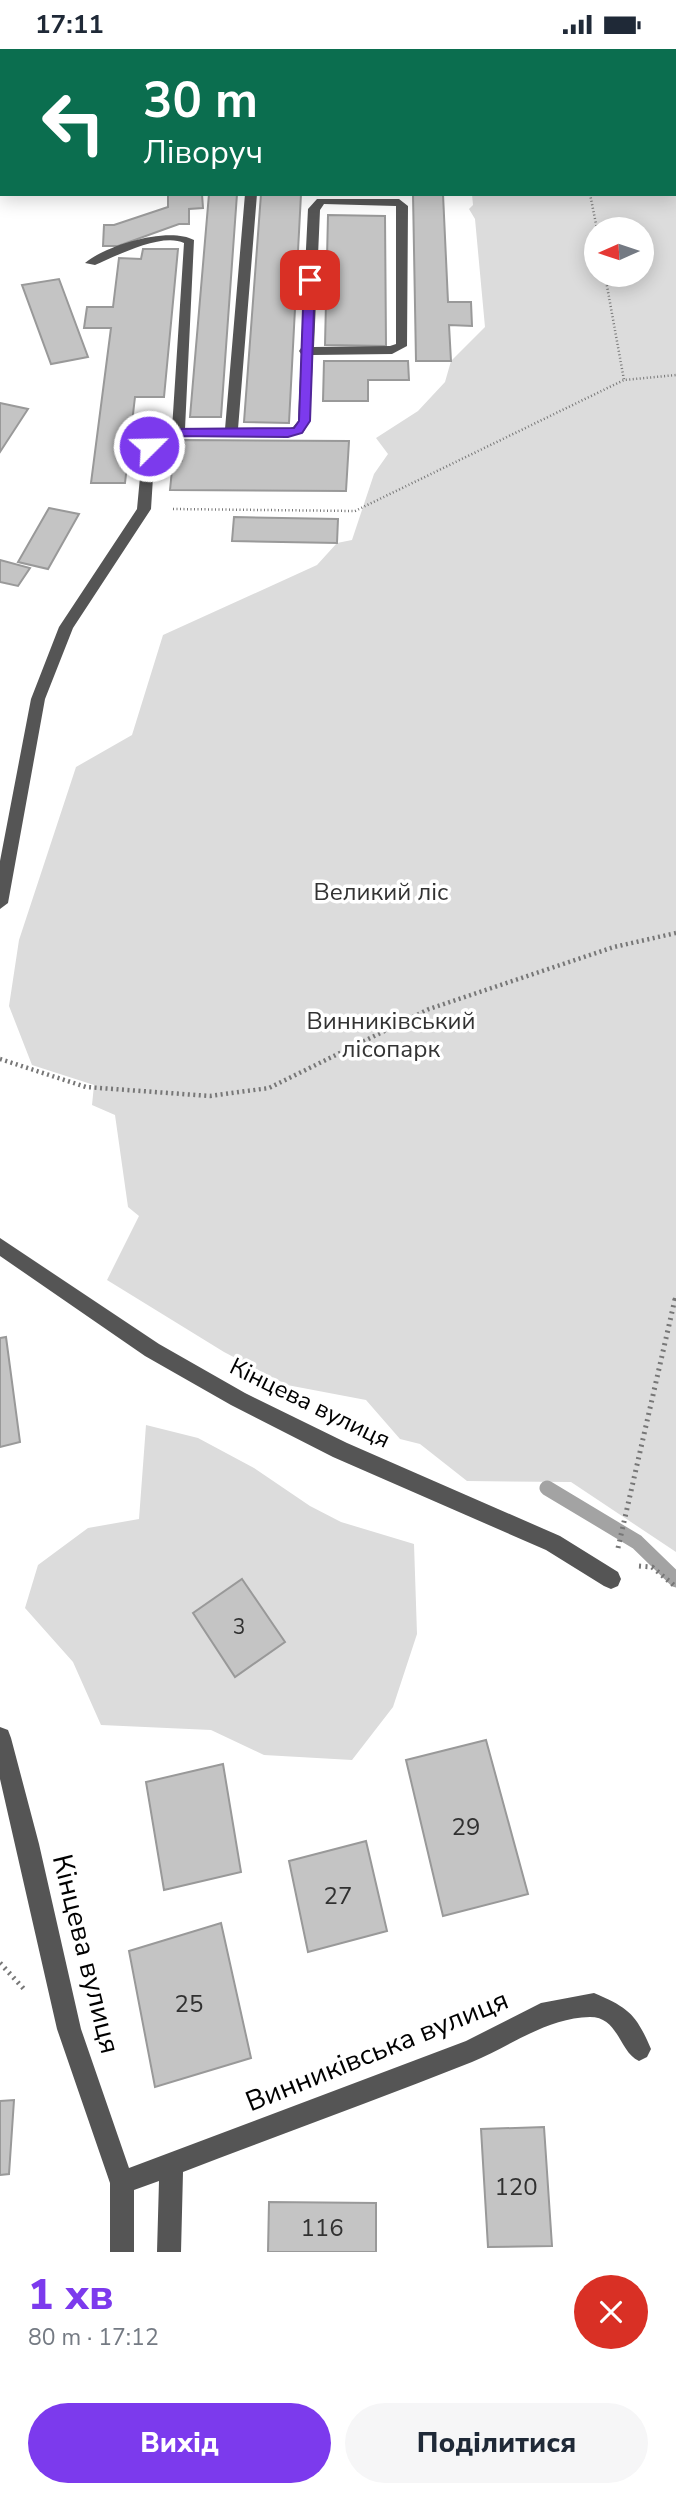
<!DOCTYPE html>
<html lang="uk">
<meta charset="utf-8">
<style>
:root{--surface:#fff;--page:#f6f6f7;--text:#1f2937;--muted:#747a83;--accent:#7c3aed}
body{margin:0;font-family:"Nunito Sans",sans-serif;background:var(--page);color:var(--text);height:100vh;display:flex;flex-direction:column;font-size:26px;white-space:nowrap}
*{box-sizing:border-box;margin:0}
p{font-size:23px;color:var(--muted)}
.icon{flex:none;width:38px;height:38px;fill:none;stroke:currentColor;stroke-width:2;stroke-linecap:round;stroke-linejoin:round}
.map{position:relative;height:2203px;overflow:hidden}
.drawer{display:flex;flex-direction:column;background:var(--surface);flex:1}
.drawer>*{flex:none}
.top-card{position:absolute;left:0px;top:0px;width:677px;height:147px;box-shadow:0 4px 18px #0003;background:#0b6e4f;color:#fff;overflow:hidden}
.needle{width:46px;rotate:267deg}
.tools{position:absolute;left:584px;top:168px;display:grid;gap:14px}
.tools a{display:grid;place-items:center;width:70px;height:70px;border-radius:50%;background:var(--surface);box-shadow:0 4px 18px #0003;font-size:35px}
.pin{position:absolute;display:grid;place-items:center;width:60px;height:60px;color:#fff;margin:-30px;border-radius:14px;box-shadow:0 4px 10px #0006}
.me{position:absolute;width:77px;margin:-38px;rotate:67deg;stroke-linejoin:round;filter:drop-shadow(0 0 5px #0008)}
.turn{display:flex;align-items:center;gap:24px;height:147px;padding:0 28px;font-size:32px}
.turn .icon{width:91px;height:91px;stroke-width:2.5}
.turn b{display:block;font-size:49px;line-height:60px}
.round{display:grid;place-items:center;flex:none;width:74px;height:74px;border-radius:37px;background:var(--page)}
.overview{display:flex;align-items:center;justify-content:space-between;height:119px;padding:0 28px}
h1{font-size:42px;font-weight:800;line-height:52px;color:var(--accent)}
.cta{display:flex;gap:14px;margin-top:auto;padding:14px 28px}
.cta a{flex:1;height:80px;border-radius:42px;background:var(--accent);color:#fff;font-size:28px;font-weight:800;line-height:80px;text-align:center}
.cta a+a{background:var(--page);color:var(--text)}
.status{display:flex;justify-content:space-between;align-items:center;height:49px;padding:0 35px;background:var(--surface);direction:ltr}
.status svg{height:19px;fill:currentColor}
.map>svg:first-child{display:block}
.green{fill:#dcdcdc;fill-rule:evenodd}
.lines{fill:none;stroke-linecap:round;stroke-linejoin:round}
.stream{stroke:#a3a3a3;stroke-width:15}
.building{fill:#c4c4c4;stroke:#999;stroke-width:2}
.path-far2{stroke:#777;stroke-width:2.5;stroke-dasharray:1 2.5;stroke-linecap:butt}
.path-far1{stroke:#777;stroke-width:4.5;stroke-dasharray:2 3.5;stroke-linecap:butt}
.path{stroke:#777;stroke-width:5;stroke-dasharray:2 4.5;stroke-linecap:butt}
.minor{fill:#555;fill-rule:evenodd}
.route{fill:#7c3aed;stroke:#51269a;stroke-width:2}
.labels{text-anchor:middle;dominant-baseline:central;stroke-width:7;stroke-linejoin:round;paint-order:stroke}
.number-label{font-size:21px;fill:#313131}
.park-label{font-size:24px;fill:#333;stroke:#fff}
.street-label{font-size:24px;fill:#000;stroke:#fff}
.near-number-label{font-size:24px;fill:#313131}
.near-street-label{font-size:28px;fill:#000;stroke:#fff}
</style>
<div class="status"><b>17:11</b><svg viewBox="0 0 49 12"><path d="M0 12V9h3v3zM5 12V6h3v6zM10 12V3h3v9zM15 12V0h3v12zM26 1h20v11H26zM47 4h2v5h-2z"/></svg></div>
<div class="map">
<svg width="676" height="2203" viewBox="0 0 676 2203">
<rect width="100%" height="100%" fill="#fff"/>
<g class="green">
<path d="M164,0H676V1503L571,1433L467,1432L420,1395L400,1390L366,1351L287,1336L224,1303L107,1231L139,1167L128,1158L115,1066L92,1056L94,1036L32,1016L9,957L19,891L76,718L132,686L163,586L317,516L337,494L352,491L374,425L388,405L376,389L418,362L445,333L451,312L485,278L475,170L469,160L473,156L472,145H676V2ZM597,180H642V226H597Z"/>
<path d="M146,1376L198,1389L254,1419L310,1457L341,1473L414,1495L417,1585L393,1658L352,1711L264,1706L211,1681L101,1676L73,1613L25,1559L38,1516L88,1479L139,1470Z"/>
</g>
<g class="lines">
<path class="stream" d="M547,1439L637,1493L676,1531"/>
</g>
<g class="building">
<path d="M202,145L203,159L189,160V175H179L118,197H103L104,176H114L168,158V146Z"/>
<path d="M209,145H237L221,368H190Z"/>
<path d="M261,145H301L289,374L244,373Z"/>
<path d="M413,145H443L448,253H471L472,277L449,276L451,312H416Z"/>
<path d="M328,166L385,167L386,297L325,296Z"/>
<path d="M143,200H178L164,348H135L125,434H91L111,279H84L87,258H113L119,209L141,210Z"/>
<path d="M59,230L88,308L51,315L22,236Z"/>
<path d="M324,312H408L409,331H368V352H323Z"/>
<path d="M0,354L28,360L0,403Z"/>
<path d="M184,391L349,392L346,442L170,441L173,411L182,412Z"/>
<path d="M49,459L79,465L48,520L18,513Z"/>
<path d="M234,468L338,470L337,494L232,492Z"/>
<path d="M0,511L30,519L18,537L0,533Z"/>
<path d="M6,1288L20,1393L0,1398V1289Z"/>
<path d="M242,1530L285,1593L235,1628L193,1564Z"/>
<path d="M486,1691L528,1845L443,1867L406,1711Z"/>
<path d="M223,1715L241,1823L164,1841L146,1733Z"/>
<path d="M366,1792L387,1882L308,1903L289,1812Z"/>
<path d="M221,1874L251,2009L155,2038L129,1902Z"/>
<path d="M14,2051L9,2125L0,2126V2052Z"/>
<path d="M544,2078L552,2197L488,2198L481,2080Z"/>
<path d="M269,2153L376,2154V2203H268Z"/>
</g>
<g class="lines">
<g class="path-far2">
<path d="M590,145L597,180"/>
<path d="M605,226L624,331"/>
<path d="M173,460L355,462L624,331L676,326"/>
</g>
<g class="path-far1">
<path d="M0,1010L86,1038L210,1047L269,1039L429,960L614,898L676,884"/>
<path d="M675,1251L676,1246"/>
</g>
<g class="path">
<path d="M618,1499L675,1250"/>
<path d="M639,1517L652,1518L676,1538"/>
<path d="M0,1914L24,1940"/>
</g>
<g class="minor">
<path d="M43,0H55L42,2Z"/>
<path d="M0,28H2L0,35Z"/>
<path d="M245,145H257L238,380H287L293,378L298,372L301,305L299,302L301,299L308,160L317,150H399L408,157L407,297L392,305L313,306L310,372L303,384L288,388H171L160,392L155,397L151,460L73,579L45,650L8,854L0,860V812L31,650L59,578L137,460L143,396L150,386L172,380L184,194C162,183 116,207 95,216L85,214C106,196 169,177 194,191L185,380H225ZM324,155L396,157V295L390,297L314,298L320,161Z"/>
<path d="M0,1189L159,1295L245,1344L347,1394L560,1487L618,1523L621,1530L618,1537L611,1540L604,1537L546,1501L333,1408L231,1356L145,1307L0,1207Z"/>
<path d="M0,1678L8,1681L11,1689L39,1795L81,1980L129,2119L466,1992L541,1954L594,1944C629,1959 636,1965 651,2000L647,2008L639,2012C619,2003 619,1968 590,1968C546,1969 511,1997 472,2013C376,2051 279,2086 183,2123L181,2203H157L159,2132L134,2141V2203H110V2134L57,1980L0,1730Z"/>
</g>
</g>
<path class="route" d="M310,228L315,231L310,372L302,384L288,388L171,387L160,391L154,399H145L144,397L151,386L170,380L294,379L299,372L304,231Z"/>
<g class="labels">
<g class="number-label">
<text x="239" y="1578">3</text>
</g>
<g class="park-label">
<text x="381" y="843">Великий ліс</text>
<text x="391" y="972">Винниківський<tspan x="391" dy="28">лісопарк</tspan></text>
</g>
<g class="street-label">
<text transform="translate(310 1354) rotate(26)">Кінцева вулиця</text>
</g>
<g class="near-number-label">
<text x="466" y="1778">29</text>
<text x="338" y="1847">27</text>
<text x="189" y="1955">25</text>
<text x="516" y="2138">120</text>
<text x="322" y="2179">116</text>
</g>
<g class="near-street-label">
<text transform="translate(86 1905) rotate(76)">Кінцева вулиця</text>
<text transform="translate(377 2002) rotate(-22)">Винниківська вулиця</text>
</g>
</g>
</svg>
<div class="tools">
<a><svg class="needle" viewBox="-14 -14 28 28"><path d="M0-13l5 13h-10z" fill="#e53935"/><path d="M0 13l5-13h-10z" fill="#747a83"/></svg></a>
</div>
<div class="pin" style="left:310px;top:231px;background:#d93025"><svg class="icon" aria-label="arrive" viewBox="0 0 24 24"><path d="M6 21V4h12l-3 4 3 4H6"/></svg></div>
<svg class="me" style="left:149px;top:397px" viewBox="-20 -20 40 40"><circle r="17" fill="#7c3aed" stroke="#fff" stroke-width="3"/><path d="M0-11L8 9 0 5-8 9z" fill="#fff"/></svg>
<div class="top-card">
<div class="turn"><svg class="icon" aria-label="left" viewBox="0 0 24 24"><path d="M17 20v-9H6M10 6l-5 5 5 5"/></svg><div><b>30 m</b>Ліворуч</div></div>
</div>
</div>
<section class="drawer">
<div class="overview"><div><h1>1 хв</h1><p>80 m · 17:12</p></div><a class="round" style="background:#d93025;color:#fff"><svg class="icon" aria-label="close" viewBox="0 0 24 24"><path d="M6 6l12 12M18 6L6 18"/></svg></a></div>
<div class="cta"><a>Вихід</a><a>Поділитися</a></div>
</section>
